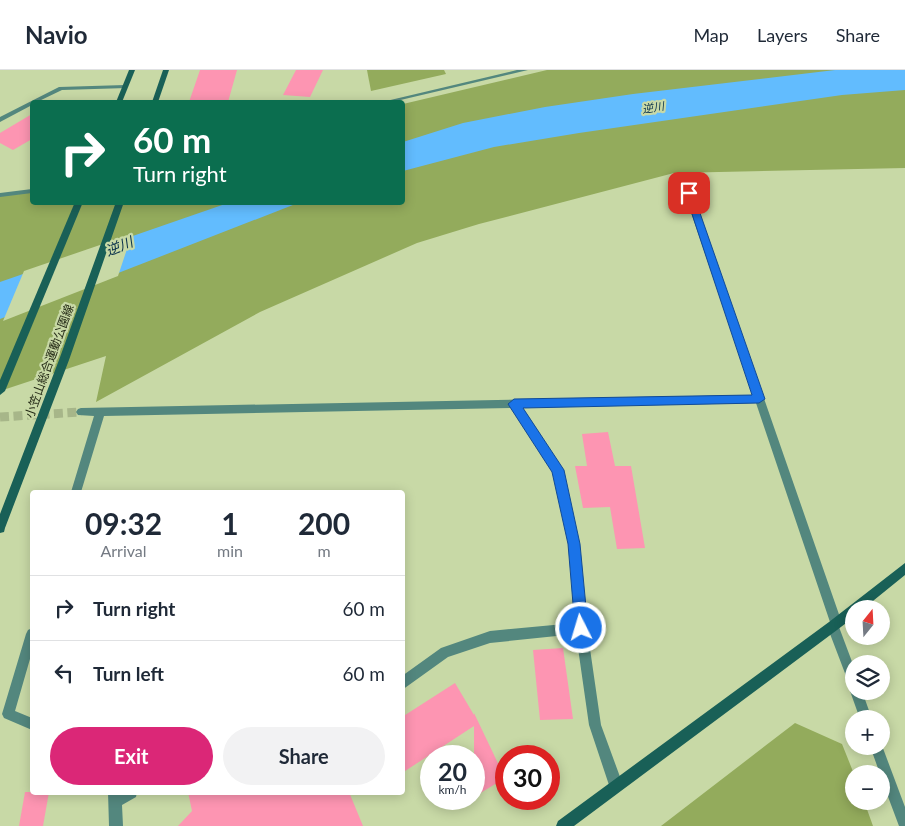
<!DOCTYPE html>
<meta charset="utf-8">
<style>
:root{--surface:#fff;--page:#f2f2f3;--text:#1f2937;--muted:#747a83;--line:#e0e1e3;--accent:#db2777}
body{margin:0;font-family:Lato,"Noto Sans JP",sans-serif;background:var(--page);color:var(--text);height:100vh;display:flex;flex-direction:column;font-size:19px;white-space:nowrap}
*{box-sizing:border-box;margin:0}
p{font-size:16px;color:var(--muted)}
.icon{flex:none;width:28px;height:28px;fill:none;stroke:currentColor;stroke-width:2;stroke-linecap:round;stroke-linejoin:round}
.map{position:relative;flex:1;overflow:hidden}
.panel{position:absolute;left:30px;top:420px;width:375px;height:305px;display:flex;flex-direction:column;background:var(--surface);border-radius:5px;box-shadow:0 2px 12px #0003}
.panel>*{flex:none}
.guide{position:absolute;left:30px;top:30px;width:375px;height:105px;border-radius:5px;box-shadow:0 2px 12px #0003;background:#0b6e4f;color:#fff;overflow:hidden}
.needle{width:32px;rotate:18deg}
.controls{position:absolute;left:845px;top:530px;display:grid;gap:10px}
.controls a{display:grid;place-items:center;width:45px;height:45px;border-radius:50%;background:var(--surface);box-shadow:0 2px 12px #0003;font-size:25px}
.speed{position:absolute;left:420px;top:675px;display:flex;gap:10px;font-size:25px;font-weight:700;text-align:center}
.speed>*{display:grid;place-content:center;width:65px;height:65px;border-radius:50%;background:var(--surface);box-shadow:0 2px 12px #0003;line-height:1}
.speed small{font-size:12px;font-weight:400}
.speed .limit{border:8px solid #d22;background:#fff;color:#111}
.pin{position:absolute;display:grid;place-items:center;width:42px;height:42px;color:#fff;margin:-21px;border-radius:10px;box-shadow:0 2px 8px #0006}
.me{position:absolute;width:55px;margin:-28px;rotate:355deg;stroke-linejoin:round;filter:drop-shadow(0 0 4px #0008)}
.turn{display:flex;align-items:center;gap:18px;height:105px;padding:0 20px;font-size:22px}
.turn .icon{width:65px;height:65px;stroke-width:2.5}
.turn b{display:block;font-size:35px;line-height:42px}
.eta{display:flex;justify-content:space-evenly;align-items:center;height:85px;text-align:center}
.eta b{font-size:30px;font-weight:700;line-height:35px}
.primary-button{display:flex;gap:10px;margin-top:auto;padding:10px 20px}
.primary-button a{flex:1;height:58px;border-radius:30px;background:var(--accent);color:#fff;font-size:20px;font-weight:700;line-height:58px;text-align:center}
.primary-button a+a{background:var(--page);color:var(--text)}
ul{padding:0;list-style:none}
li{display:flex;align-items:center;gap:15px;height:65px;padding:0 20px;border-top:1px solid var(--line)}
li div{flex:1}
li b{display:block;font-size:19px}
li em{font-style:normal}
header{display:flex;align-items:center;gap:30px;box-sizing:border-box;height:70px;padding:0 25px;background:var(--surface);border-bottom:1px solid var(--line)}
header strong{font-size:24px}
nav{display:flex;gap:28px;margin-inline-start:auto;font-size:18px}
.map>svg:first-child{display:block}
.green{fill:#93ab5c}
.water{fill:#62bcfe}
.pier{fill:#c8d9a6}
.building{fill:#fd95b2}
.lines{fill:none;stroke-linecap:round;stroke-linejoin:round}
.street-tunnel{stroke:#a7b689;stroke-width:9;stroke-dasharray:9 4.5;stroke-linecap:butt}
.lane{fill:#53877e;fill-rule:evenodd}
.street{fill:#53877e;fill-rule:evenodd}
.secondary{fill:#196057;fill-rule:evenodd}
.route{fill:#1a73e8;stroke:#114b97}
.labels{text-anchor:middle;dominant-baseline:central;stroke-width:4.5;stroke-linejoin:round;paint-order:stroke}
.far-water-label{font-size:11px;font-style:italic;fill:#08304a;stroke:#c8d9a6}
.street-label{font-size:12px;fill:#242a16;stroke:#c8d9a6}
.water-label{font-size:14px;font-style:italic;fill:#08304a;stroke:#c8d9a6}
</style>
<header>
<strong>Navio</strong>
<nav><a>Map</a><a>Layers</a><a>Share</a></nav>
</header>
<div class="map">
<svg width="905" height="756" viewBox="0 0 905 756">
<rect width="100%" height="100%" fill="#c8d9a6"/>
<g class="green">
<path d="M367,0H444L446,4L371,21Z"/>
<path d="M547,0H905V98L674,103L479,154L417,173L260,242L96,332L106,286L0,321V126L32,120V132H402L403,34Z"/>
<path d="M795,653L842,674L854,704V731H864L873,756H661Z"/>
</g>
<g class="water">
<path d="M835,0H905V20L842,25L579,63L494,77L403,101V72L463,53L545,37L633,24Z"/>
<path d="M228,133H298L0,249V212Z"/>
</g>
<path class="pier" d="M132,164L118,206L3,251L24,201Z"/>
<g class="building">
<path d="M200,0H237L228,32H189Z"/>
<path d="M296,0H323L310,27L283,25Z"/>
<path d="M32,44V69L13,80L0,73V63Z"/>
<path d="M608,362L615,396H631L645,478L617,479L610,437L583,438L575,396H587L582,364Z"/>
<path d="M563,578L573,649L540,650L533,580Z"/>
<path d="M455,613L474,645V643L505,708L474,727V656L402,703V647Z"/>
<path d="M25,722H49L43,756H19Z"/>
<path d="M188,722H349L363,756H178L192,741Z"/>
</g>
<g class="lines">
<path class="street-tunnel" d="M0,347L81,342"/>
<path class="lane" d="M125,15L127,16V18L62,20L37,32H32V35L0,52V47L59,17Z"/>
<g class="street">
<path d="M517,0H528L392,32H382Z"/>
<path d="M679,102H682L686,104L842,553L839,557L854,597V621H862L872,649H860L850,621L851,619L827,556L830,552L756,333L522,337L563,401L579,473L587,558L601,655L623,715L621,720L616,722L611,720L609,715L589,655L576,564L490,573L448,587L402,620V606L441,578L490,561L575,553L569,473L553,402L511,338L104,346L81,422H71L94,346L78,345L76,342L78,339L81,338L753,325L678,104Z"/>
<path d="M32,119V123L0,127V123Z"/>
<path d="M32,558V582L15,641L32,648V660L4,648L2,644L26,564L28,560Z"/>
<path d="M881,673L905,737V756H899L881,708V704H880L870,676H881Z"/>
<path d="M108,722H137L136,727L122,735L123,756H109Z"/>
</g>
<g class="secondary">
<path d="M129,0H135L122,32H116Z"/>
<path d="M163,0H169L158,32H152Z"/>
<path d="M75,132H83L5,321L0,325V310Z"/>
<path d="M116,132H124L69,290L5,458L4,462L0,463V444L59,290Z"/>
<path d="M905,493V505L863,539H854V547L837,560L574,756H556L558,751L829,552Z"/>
</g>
</g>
<path class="route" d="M689,120L693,123L765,329L759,333L523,338L564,400L580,474L588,558L586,563L581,565L577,563L575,558L568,474L552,402L508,334L514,329L752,325L685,123Z"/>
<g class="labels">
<g class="far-water-label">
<text transform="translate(653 37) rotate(-9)">逆川</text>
</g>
<g class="street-label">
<text transform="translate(49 291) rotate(-70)">小笠山総合運動公園線</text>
</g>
<g class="water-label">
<text transform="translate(119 176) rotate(-22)">逆川</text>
</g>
</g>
</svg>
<div class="controls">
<a><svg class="needle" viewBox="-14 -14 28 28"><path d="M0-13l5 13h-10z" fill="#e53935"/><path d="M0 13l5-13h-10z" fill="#747a83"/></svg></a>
<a><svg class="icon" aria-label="layers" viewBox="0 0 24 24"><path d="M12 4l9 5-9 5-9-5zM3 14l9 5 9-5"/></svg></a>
<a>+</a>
<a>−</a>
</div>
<div class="speed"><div>20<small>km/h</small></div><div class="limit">30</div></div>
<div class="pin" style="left:689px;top:123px;background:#d93025"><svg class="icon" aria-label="arrive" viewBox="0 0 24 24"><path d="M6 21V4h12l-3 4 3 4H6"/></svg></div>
<svg class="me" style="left:581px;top:558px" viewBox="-20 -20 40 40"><circle r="17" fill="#1a73e8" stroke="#fff" stroke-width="3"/><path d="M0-11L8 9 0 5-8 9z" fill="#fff"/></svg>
<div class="guide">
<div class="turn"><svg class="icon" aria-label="right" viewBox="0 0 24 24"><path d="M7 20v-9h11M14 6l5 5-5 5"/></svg><div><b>60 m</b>Turn right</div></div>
</div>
<section class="panel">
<div class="eta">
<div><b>09:32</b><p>Arrival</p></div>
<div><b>1</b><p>min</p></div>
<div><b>200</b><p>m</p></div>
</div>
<ul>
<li><svg class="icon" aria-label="right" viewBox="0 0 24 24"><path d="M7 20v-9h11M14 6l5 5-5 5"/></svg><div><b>Turn right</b></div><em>60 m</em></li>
<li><svg class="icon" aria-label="left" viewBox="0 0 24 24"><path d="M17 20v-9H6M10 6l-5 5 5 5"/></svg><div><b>Turn left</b></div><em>60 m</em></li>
</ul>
<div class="primary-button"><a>Exit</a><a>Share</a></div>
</section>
</div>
